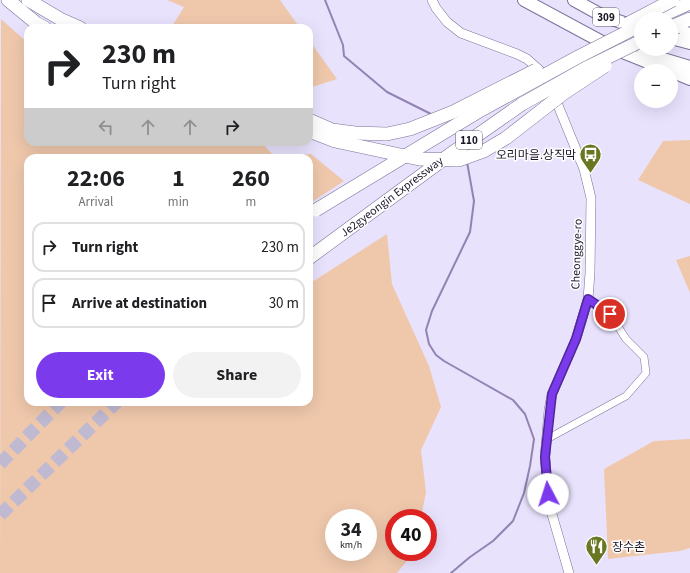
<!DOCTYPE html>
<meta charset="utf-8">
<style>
:root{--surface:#fff;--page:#f2f2f2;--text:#202124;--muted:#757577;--line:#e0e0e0;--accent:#7c3aed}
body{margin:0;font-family:"Source Sans 3","Noto Sans KR",sans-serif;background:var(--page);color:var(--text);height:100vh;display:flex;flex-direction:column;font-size:15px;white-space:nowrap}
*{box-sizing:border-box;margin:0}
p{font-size:13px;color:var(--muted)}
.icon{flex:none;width:22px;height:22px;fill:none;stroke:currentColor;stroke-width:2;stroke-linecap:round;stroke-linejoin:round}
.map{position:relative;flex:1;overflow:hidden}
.details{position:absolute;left:24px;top:154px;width:289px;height:252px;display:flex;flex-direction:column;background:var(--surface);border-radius:12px;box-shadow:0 4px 16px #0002}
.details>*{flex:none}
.guide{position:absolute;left:24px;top:24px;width:289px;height:122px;border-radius:12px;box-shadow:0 4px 16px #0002;background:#fff;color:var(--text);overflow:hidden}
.buttons{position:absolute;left:634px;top:12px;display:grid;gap:8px}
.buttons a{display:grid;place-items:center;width:44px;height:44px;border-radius:50%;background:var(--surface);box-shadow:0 4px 16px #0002;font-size:20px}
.speed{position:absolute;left:325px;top:509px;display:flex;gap:8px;font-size:20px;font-weight:700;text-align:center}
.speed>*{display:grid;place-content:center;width:52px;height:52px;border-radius:50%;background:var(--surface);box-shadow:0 4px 16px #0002;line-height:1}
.speed small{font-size:10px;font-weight:400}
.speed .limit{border:6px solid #d22;background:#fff;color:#111}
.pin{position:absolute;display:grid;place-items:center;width:34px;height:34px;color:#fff;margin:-17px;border:2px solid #fff;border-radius:50%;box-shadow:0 1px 4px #0007}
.me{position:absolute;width:44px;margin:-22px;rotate:355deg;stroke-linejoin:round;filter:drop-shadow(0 0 3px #0008)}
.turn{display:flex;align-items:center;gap:14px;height:84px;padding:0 12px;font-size:18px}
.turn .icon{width:52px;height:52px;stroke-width:2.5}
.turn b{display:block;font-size:28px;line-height:34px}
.lanes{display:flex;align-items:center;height:38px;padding:0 12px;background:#0003;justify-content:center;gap:20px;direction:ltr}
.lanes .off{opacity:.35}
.eta{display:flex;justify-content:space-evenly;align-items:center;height:68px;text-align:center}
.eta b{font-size:24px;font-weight:700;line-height:28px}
.action{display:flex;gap:8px;margin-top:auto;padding:8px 12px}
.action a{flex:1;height:46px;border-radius:24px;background:var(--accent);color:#fff;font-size:16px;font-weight:700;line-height:46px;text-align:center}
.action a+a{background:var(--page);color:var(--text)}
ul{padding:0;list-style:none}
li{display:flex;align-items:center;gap:12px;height:50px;margin:0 8px 6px;padding:0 4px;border:2px solid var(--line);border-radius:12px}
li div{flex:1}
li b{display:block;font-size:15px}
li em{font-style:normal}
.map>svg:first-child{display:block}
.green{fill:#efc8ac;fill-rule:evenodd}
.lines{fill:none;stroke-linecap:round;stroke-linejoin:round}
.stream{stroke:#9284b2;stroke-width:2}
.motorway-tunnel{stroke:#c0b9d2;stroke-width:13;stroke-dasharray:13 6;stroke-linecap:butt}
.minor-casing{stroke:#7d7199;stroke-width:8}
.tertiary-casing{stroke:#7d7199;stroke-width:10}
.trunk-casing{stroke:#7d7199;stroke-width:14}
.motorway-casing{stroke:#7d7199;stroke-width:14}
.minor{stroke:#fff;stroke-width:7}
.tertiary{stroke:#fff;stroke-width:9}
.trunk{stroke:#fff;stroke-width:12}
.motorway{stroke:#fff;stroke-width:13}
.motorway-bridge-casing{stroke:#7d7199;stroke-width:14;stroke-linecap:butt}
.motorway-bridge{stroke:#fff;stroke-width:13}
.route-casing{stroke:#51269a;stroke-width:10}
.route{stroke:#7c3aed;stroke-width:7}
.labels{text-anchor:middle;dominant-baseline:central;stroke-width:3;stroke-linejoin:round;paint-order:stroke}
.shield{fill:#fff;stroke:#605d68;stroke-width:1}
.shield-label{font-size:11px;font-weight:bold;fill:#1c1727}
.poi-label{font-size:12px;fill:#1c1727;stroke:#fff;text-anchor:end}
.street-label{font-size:12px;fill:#1c1727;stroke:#fff}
</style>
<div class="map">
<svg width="690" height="573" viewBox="0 0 690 573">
<rect width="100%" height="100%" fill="#e9e2fd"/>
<g class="green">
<path d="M167,0H280L300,28H171L184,7Z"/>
<path d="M1,19L28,43V142H261L275,157L311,154L344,181L309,204V158H28V402H309V284L387,234L392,284L429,366L441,407L421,450L426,492L421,518H394V552H414L397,573H0ZM334,518H368V552H334Z"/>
<path d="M309,40L337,79L312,87L309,86Z"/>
<path d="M690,140V204L638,180L663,141Z"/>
<path d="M690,256V293L676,260Z"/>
<path d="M690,439V548L680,551L608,559L604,469L654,441Z"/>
</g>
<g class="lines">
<g class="stream">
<path d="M325,0L343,45L344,56L387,92L433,115"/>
<path d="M459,130L462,131L463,140"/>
<path d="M451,573L470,557L493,541L513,521L524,493L530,466L534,439L525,414L513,400L444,361L436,355L429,344L426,330L432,311L470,232L474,201L467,162"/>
</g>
<g class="motorway-tunnel">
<path d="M0,464L61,402"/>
<path d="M0,515L117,402"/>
</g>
<defs>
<path id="minor" d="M547,439L626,396L646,373L644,357L626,339L610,314L588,299"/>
<path id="tertiary" d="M432,0L436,8L447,22L461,33L517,54L527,59L546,76L584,169L591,198L590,273L588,299L576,339L552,394L549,410L545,457L549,504L569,573"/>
<g id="trunk">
<path d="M524,0L615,49L670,71"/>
<path d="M574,0L603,16L636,27"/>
<path d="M671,29L690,34"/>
<path d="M671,38L690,43"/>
<path d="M643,53L690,67"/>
<path d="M671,71L690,79"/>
</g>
<g id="motorway">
<path d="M8,0L36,23L45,28"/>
<path d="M28,0L62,20L80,28"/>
<path d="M654,19L690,3"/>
<path d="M671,27L690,19"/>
<path d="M309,120L332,130"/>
<path d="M309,131L335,141"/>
</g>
</defs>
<use href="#minor" class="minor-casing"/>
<use href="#tertiary" class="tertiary-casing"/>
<use href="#trunk" class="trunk-casing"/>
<use href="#motorway" class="motorway-casing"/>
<use href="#minor" class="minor"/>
<use href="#tertiary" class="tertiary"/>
<use href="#trunk" class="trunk"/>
<use href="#motorway" class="motorway"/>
<defs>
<g id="motorway-bridge">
<path d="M627,24L673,0"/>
<path d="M671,30L677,27"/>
<path d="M332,130L355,133L387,134L410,129L453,112L536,70"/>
<path d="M335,141L419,159L459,160L484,151L506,138L564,93L605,66"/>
<path d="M316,210L481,110L578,57L641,25"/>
<path d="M309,258L452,153L522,104L588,67L641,41"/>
</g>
</defs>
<use href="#motorway-bridge" class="motorway-bridge-casing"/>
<use href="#motorway-bridge" class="motorway-bridge"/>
</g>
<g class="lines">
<defs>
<path id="route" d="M548,494L545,457L552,394L576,339L588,299L610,314"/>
</defs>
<use href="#route" class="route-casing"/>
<use href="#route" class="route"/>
</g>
<defs>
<symbol id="bus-pin" viewBox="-11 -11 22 30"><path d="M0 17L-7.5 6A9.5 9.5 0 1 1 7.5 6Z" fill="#697723" stroke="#fff"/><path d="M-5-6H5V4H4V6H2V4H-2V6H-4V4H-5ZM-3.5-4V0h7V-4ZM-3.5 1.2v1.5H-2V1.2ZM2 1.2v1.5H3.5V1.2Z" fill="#fff"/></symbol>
<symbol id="restaurant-pin" viewBox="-11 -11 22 30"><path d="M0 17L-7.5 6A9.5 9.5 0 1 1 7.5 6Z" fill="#697723" stroke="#fff"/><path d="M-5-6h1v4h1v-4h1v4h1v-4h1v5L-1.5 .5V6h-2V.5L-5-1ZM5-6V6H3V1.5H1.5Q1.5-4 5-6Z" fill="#fff"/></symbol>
</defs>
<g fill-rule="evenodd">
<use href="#bus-pin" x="578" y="142" width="25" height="34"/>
<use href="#restaurant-pin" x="584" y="534" width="25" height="34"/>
</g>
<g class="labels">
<g class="shield">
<rect x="593" y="8" width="26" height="18" rx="3"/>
<rect x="456" y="131" width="26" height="18" rx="3"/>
</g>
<g class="shield-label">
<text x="606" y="17">309</text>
<text x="469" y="140">110</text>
</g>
<g class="poi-label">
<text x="576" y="155">오리마을.상직막</text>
<text x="612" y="547" text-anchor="start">장수촌</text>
</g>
<g class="street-label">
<text transform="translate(392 197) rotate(-37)">Je2gyeongin Expressway</text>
<text transform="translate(577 254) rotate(-88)">Cheonggye-ro</text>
</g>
</g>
</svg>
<div class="buttons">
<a>+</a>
<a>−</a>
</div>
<div class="speed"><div>34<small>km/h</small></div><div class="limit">40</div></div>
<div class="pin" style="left:610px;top:314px;background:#d93025"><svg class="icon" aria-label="arrive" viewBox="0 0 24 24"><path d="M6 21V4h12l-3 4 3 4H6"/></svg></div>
<svg class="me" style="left:548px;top:494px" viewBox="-20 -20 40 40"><circle r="19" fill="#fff"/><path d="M0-13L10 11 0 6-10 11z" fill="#7c3aed"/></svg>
<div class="guide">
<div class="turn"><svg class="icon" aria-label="right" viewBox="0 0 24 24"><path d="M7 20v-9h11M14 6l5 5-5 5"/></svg><div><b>230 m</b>Turn right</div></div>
<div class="lanes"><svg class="icon off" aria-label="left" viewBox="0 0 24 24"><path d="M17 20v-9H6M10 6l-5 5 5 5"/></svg><svg class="icon off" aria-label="ahead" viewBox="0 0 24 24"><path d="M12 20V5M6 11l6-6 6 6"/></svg><svg class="icon off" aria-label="ahead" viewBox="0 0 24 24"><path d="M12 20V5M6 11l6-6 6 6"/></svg><svg class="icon" aria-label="right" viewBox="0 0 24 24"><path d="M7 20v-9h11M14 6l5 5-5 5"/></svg></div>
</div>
<section class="details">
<div class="eta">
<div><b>22:06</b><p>Arrival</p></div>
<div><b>1</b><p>min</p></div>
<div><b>260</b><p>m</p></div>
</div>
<ul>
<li><svg class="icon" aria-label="right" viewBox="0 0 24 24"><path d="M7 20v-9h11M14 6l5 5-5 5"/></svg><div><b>Turn right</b></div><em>230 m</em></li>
<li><svg class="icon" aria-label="arrive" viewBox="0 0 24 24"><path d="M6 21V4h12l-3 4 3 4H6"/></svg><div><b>Arrive at destination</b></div><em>30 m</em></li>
</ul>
<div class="action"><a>Exit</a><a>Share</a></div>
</section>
</div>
